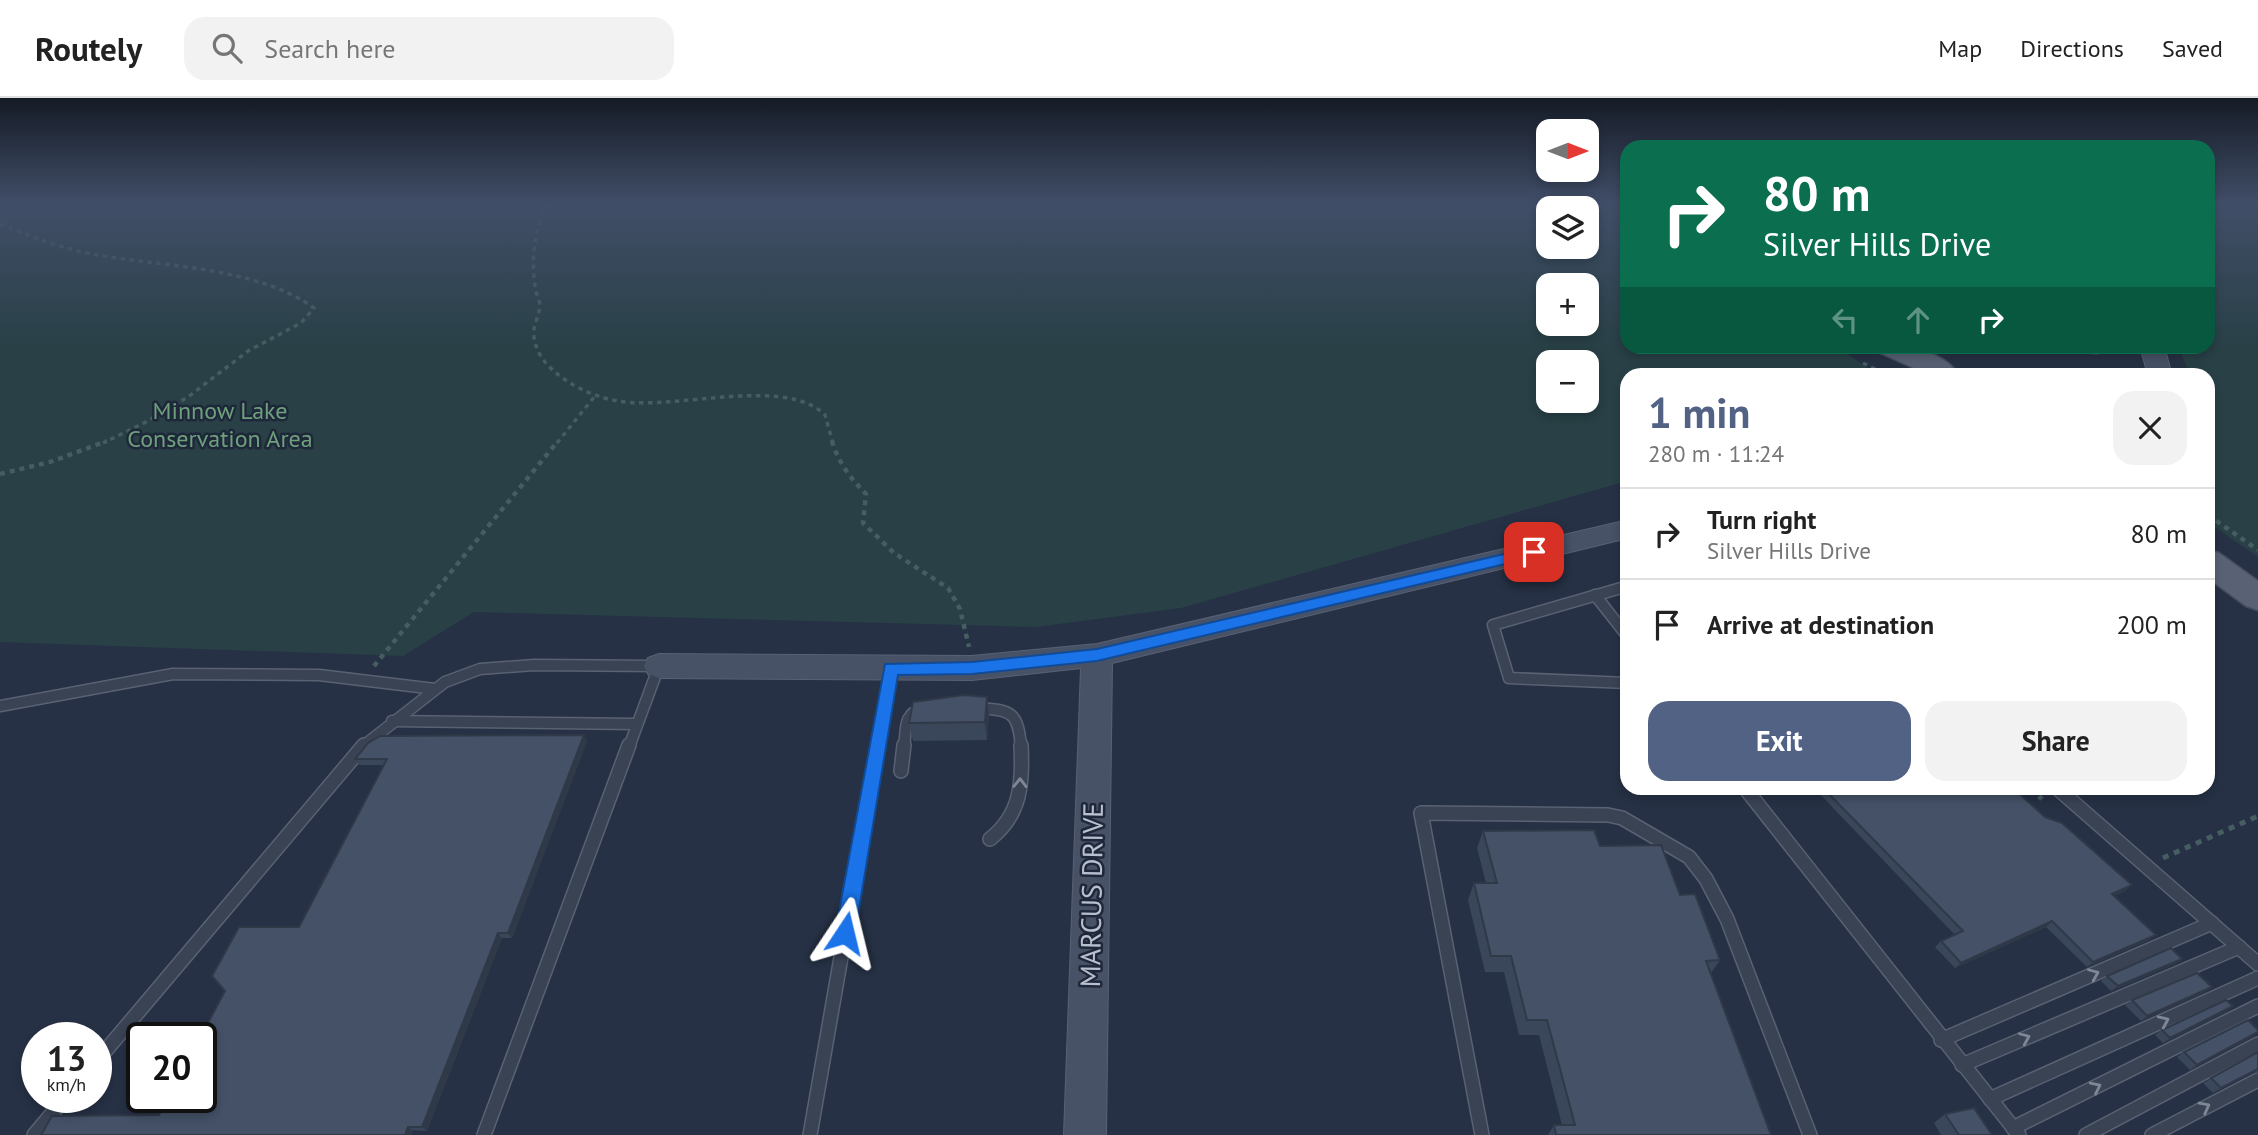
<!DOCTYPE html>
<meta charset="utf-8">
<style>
:root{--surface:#fff;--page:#f2f2f2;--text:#222;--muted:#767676;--line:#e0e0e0;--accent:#526285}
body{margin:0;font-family:"PT Sans",sans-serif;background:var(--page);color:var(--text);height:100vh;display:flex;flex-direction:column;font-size:26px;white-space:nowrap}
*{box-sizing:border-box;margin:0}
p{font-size:23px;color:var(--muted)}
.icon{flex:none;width:38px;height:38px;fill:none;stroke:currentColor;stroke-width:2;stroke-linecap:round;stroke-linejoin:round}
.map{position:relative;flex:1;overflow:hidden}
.side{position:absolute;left:1620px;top:270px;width:595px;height:427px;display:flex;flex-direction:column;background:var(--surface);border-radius:21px;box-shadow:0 4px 10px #0003}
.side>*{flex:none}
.top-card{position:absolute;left:1620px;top:42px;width:595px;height:214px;border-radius:21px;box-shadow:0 4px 10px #0003;background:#0b6e4f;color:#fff;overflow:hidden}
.needle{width:46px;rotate:90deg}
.controls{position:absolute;left:1536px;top:21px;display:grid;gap:14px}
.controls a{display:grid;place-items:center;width:63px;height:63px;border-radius:14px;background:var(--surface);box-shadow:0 4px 10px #0003;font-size:35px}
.speed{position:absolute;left:21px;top:924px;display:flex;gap:14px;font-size:35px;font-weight:700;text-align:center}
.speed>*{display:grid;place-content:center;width:91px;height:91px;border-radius:50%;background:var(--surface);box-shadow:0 4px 10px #0003;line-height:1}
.speed small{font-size:18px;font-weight:400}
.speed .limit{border:4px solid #111;border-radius:10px;background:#fff;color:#111}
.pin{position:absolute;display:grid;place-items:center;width:60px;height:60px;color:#fff;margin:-30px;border-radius:14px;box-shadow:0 4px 10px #0006}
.me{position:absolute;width:77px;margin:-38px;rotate:10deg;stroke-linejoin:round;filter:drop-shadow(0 0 5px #0008)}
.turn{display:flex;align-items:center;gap:24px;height:147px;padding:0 28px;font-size:32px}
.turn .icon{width:91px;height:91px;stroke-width:2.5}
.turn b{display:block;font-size:49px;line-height:60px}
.lanes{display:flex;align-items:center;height:66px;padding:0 28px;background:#0003;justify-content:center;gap:35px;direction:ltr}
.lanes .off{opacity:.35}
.round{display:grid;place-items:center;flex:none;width:74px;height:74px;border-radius:21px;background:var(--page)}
.overview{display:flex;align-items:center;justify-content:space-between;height:119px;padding:0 28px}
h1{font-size:42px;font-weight:800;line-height:52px;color:var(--accent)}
.action{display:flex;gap:14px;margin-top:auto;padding:14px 28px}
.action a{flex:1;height:80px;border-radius:21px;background:var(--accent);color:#fff;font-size:28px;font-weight:800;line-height:80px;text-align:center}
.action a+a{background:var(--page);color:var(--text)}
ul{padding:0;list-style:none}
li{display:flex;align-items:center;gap:21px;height:91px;padding:0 28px;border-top:2px solid var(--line)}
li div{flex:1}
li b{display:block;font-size:26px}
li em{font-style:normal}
header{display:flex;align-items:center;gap:42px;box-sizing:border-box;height:98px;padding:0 35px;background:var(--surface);border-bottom:2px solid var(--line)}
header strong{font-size:33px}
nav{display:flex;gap:38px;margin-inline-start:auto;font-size:24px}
.search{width:490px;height:63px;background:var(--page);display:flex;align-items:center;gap:18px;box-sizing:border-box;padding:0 24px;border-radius:21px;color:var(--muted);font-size:26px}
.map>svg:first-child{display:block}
.green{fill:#284046;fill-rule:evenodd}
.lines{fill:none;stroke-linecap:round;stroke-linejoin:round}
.lane-far1-casing{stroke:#596172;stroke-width:13}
.lane-casing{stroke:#596172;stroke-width:16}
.secondary-casing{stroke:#596172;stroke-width:2}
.primary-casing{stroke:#444c5e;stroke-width:3}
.path-far2{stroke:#465d62;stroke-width:3.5;stroke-dasharray:4.5 4.5;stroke-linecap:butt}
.path-far1{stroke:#465d62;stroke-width:4.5;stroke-dasharray:5 5;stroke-linecap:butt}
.path{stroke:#465d62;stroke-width:5;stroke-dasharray:6 6;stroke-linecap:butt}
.lane-far1{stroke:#3a4354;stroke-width:10}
.lane{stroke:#3a4354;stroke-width:13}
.secondary{fill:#485267;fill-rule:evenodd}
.primary{fill:#586274;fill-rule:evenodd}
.wall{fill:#3a4659}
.shaded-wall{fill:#303948}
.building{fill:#445167;stroke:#303948;stroke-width:2}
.oneway{stroke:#7f8797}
.route{fill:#1a73e8;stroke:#114b97;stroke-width:2}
.labels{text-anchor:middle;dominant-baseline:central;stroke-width:5;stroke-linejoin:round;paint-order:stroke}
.park-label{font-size:24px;fill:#6ea07c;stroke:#1f283a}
.near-street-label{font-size:28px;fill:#b8bfce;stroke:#1f283a}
</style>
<header>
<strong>Routely</strong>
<div class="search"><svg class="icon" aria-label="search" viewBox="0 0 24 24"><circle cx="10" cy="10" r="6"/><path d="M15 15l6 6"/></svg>Search here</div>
<nav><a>Map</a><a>Directions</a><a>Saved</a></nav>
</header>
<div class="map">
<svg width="2258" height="1037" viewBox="0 0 2258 1037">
<rect width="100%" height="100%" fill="#263145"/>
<g class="green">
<path d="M0,106H1627L1628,248L1838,249L1876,276H1628L1627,383L1181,510L1036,529L474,514L403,558L0,544ZM1549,110H1587V149H1549ZM1549,187H1587V226H1549ZM1549,264H1587V303H1549Z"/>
<path d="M2209,106H2258V459L2209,425L2208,276H2190L2178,249L2208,248L2209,121L2220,117L2209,111Z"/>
</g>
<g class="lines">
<defs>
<g id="lane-far1">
<path d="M1628,488L1493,527L1509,580L1628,585"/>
<path d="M1595,497L1628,539"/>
<path d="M0,608L173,576L319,577L435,591"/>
<path d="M977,610C1012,612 1018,614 1021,649"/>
<path d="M392,623L637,626"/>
<path d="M362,649L445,584L480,571L534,567L659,568L629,649"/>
<path d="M877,649L891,571"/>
<path d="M904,649C907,630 902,617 923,610"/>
</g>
<g id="lane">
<path d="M901,673L904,647"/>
<path d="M1745,690L2019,1037"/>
<path d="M2057,690L2258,866"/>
<path d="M990,741C1021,717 1023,685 1021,647"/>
<path d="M1941,942L2212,825"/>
<path d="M96,964L364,647"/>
<path d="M1962,967L2239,849"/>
<path d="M1990,1001L2258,880"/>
<path d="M2013,1030L2258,908"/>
<path d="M34,1037L66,999"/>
<path d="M484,1037L629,647"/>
<path d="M810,1037L878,647"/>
<path d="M1482,1037L1421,715L1608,717L1622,720L1689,759L1706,781L1727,821L1810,1037"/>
<path d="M2086,1037L2258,946"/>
<path d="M2152,1037L2258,982"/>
</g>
<g id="secondary">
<path d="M2140,248H2164L2170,270L2168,276H2144L2146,270Z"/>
<path d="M1628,422V440L1112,565L1106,1037H1064L1081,570L972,582L659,580L648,576L644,568L648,560L659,556L972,558L1097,546Z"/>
</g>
<g id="primary">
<path d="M1874,248C1902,248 1941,250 1958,276H1927L1878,254Z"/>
<path d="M2208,452L2219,455L2258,483V512L2246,508L2208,480Z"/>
</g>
</defs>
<use href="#lane-far1" class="lane-far1-casing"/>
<use href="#lane" class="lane-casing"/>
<use href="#secondary" class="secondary-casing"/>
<use href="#primary" class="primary-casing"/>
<g class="path-far2">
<path d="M548,106C534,133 531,158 535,188C535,195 540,202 540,208C539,219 532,229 534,239C537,259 549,270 564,281C580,292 599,300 618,303C674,313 785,277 825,317L833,345"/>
<path d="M0,126C30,138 60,150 92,156C161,169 256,168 314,210L301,225L248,253L188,299L144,325L103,345"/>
<path d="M1863,265L1885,276"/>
<path d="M557,345L595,298"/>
</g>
<g class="path-far1">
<path d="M832,343C838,364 851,381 866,396L863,425L894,455L948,490L960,511L969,549"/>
<path d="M0,376L50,364L107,343"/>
<path d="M2208,417L2258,452"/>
<path d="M374,568L558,343"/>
</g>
<g class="path">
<path d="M2030,690L2042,701"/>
<path d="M2163,760L2258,718"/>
</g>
<use href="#lane-far1" class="lane-far1"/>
<use href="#lane" class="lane"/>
<use href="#secondary" class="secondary"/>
<use href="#primary" class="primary"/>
</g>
<g class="wall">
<path d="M2008,248H2104L2098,257Z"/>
<path d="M989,617L987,642L913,643L909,625Z"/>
<path d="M587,643L512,840H502L427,1033L159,1017L299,829L384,667H359L355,661Z"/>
<path d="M1814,690H2013L2125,793L2114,798L2149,842L2087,869L2046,829L1955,870L1935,849L1941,843L1955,837Z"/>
<path d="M1483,733L1600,748L1680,797L1720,862L1711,875L1771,1037H1548L1554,1027H1562L1539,937H1519L1504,874H1485L1468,802L1474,785H1486L1477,750Z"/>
<path d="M2182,861L2175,866L2111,893L2101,883L2107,878Z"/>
<path d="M2212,889L2205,894L2141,923L2125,907L2132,902Z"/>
<path d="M2233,908L2226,914L2163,945L2155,937L2162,932Z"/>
<path d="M2252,939L2190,972L2177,959L2184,954Z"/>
<path d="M2258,954V975L2254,974L2213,995L2203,985Z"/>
<path d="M1945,1016L1992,1037H1941L1934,1025Z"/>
</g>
<g class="shaded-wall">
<path d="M987,599L989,617L987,642L985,624Z"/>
<path d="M584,637L587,643L512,840L508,835Z"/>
<path d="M2132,787L2125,793L2106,802L2112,796Z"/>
<path d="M2052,823L2046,829L1955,870L1961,865Z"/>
<path d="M498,835L502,840L427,1033L422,1029Z"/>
<path d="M2156,837L2149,842L2087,869L2093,864Z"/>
<path d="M2182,861L2175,866L2111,893L2118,888Z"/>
<path d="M2212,889L2205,894L2141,923L2147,918Z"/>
<path d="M2233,908L2226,914L2163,945L2170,940Z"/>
<path d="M2258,934L2252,939L2190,972L2197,967Z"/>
<path d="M2258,971L2254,974L2213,995L2221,990Z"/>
<path d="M408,1029L413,1033L412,1037H405Z"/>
</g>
<g class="building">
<path d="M964,597L987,599L985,624L909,625L913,604Z"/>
<path d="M584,637L508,835H498L422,1029H408L405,1037H41L52,1018L159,1017L168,999H201V940H200L225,893L212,878L239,829H299L387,661H355L368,645L380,638Z"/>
<path d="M1823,690H2013L2045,719L2062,725L2132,787L2112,796L2156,837L2093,864L2052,823L1961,865L1941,843L1963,833Z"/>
<path d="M1594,732L1600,748L1661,747L1680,797L1695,796L1720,862L1706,863L1771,1037H1556L1554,1027H1575L1547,922H1527L1511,858H1491L1474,785H1497L1483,733Z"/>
<path d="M2171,850L2182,861L2118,888L2107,878Z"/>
<path d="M2197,875L2212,889L2147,918L2132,902Z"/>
<path d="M2226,902L2233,908L2170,940L2162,932Z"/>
<path d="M2248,922L2258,932V934L2197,967L2184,954Z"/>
<path d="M2258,954V971L2221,990L2211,980Z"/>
<path d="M1974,1010L1992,1037H1959L1945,1016Z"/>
</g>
<defs><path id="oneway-chevron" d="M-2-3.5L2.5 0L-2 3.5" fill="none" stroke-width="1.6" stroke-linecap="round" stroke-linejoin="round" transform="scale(1.75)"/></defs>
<g class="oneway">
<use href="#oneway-chevron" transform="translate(1020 685) rotate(-89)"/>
<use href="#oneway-chevron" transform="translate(2094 876) rotate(-23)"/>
<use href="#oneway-chevron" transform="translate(2164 923) rotate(-24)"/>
<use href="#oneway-chevron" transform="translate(2025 940) rotate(-23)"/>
<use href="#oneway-chevron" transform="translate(2096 989) rotate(-26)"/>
<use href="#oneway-chevron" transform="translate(2205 1009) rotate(-28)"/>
</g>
<linearGradient id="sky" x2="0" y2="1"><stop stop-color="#151b26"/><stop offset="0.42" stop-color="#414e68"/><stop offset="1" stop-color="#414e68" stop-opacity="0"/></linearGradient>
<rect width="2258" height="251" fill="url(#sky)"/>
<path class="route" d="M1534,449L1541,454L1539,458L1097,563L972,576L898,577L855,835L852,841L845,844L838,841L835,835L885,566L972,564L1097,551Z"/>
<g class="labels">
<g class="park-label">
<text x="220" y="312">Minnow Lake<tspan x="220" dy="28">Conservation Area</tspan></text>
</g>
<g class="near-street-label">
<text transform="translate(1091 797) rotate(-89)">MARCUS DRIVE</text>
</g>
</g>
</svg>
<div class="controls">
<a><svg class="needle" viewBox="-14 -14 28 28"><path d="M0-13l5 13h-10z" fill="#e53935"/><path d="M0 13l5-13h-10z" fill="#767676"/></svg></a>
<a><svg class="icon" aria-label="layers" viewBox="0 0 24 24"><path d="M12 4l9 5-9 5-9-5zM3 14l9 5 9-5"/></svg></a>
<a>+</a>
<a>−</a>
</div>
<div class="speed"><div>13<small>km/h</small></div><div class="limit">20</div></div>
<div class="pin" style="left:1534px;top:454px;background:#d93025"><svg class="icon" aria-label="arrive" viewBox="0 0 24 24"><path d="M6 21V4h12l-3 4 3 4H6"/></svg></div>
<svg class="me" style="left:845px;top:835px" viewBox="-20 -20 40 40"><path d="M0-17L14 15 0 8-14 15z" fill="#1a73e8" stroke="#fff" stroke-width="4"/></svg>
<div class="top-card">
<div class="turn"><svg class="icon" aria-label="right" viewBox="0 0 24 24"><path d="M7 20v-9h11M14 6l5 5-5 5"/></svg><div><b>80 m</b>Silver Hills Drive</div></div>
<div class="lanes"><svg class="icon off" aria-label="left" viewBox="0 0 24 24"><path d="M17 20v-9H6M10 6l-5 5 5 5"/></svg><svg class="icon off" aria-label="ahead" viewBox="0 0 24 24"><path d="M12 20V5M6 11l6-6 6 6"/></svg><svg class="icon" aria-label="right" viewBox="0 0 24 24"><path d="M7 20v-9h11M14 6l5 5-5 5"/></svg></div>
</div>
<section class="side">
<div class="overview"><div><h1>1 min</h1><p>280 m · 11:24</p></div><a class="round"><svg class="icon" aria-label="close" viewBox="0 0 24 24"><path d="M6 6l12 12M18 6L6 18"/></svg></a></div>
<ul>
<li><svg class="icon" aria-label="right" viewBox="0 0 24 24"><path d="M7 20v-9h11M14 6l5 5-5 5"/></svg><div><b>Turn right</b><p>Silver Hills Drive</p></div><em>80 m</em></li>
<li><svg class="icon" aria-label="arrive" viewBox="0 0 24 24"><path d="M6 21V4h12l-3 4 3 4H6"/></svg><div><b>Arrive at destination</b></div><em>200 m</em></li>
</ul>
<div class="action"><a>Exit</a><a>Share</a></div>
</section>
</div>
